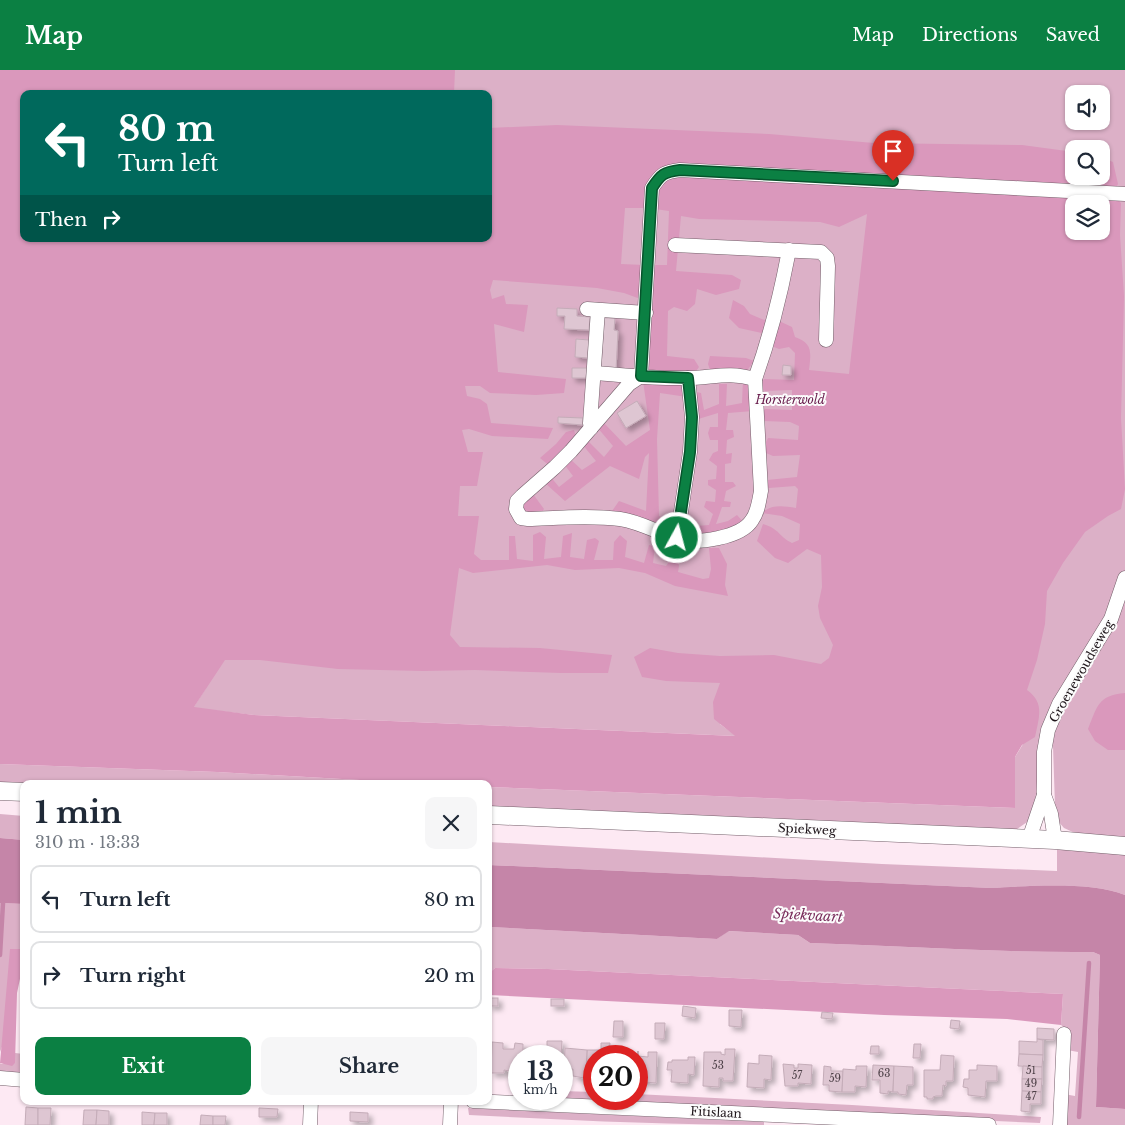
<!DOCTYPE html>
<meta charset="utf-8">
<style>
:root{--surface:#fff;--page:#f6f6f7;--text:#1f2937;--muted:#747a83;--line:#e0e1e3;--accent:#0b8043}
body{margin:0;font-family:"Libre Baskerville",serif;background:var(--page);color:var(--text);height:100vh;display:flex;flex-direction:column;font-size:19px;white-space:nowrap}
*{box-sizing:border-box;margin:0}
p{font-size:16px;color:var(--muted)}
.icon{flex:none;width:28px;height:28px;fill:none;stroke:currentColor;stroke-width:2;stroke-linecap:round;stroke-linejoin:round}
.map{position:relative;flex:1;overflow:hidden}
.panel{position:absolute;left:20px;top:710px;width:472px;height:325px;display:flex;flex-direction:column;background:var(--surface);border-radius:10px;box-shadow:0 1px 4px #0004}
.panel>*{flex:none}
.banner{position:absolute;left:20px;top:20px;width:472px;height:152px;border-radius:10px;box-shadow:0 1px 4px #0004;background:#00695c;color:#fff;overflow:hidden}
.fabs{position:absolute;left:1065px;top:15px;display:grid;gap:10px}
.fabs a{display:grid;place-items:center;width:45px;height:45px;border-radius:10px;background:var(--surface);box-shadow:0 1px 4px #0004;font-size:25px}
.speed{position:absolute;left:508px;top:975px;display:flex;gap:10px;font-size:25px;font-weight:700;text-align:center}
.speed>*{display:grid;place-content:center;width:65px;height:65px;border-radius:50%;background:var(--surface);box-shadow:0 1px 4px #0004;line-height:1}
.speed small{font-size:12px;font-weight:400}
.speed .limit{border:8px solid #d22;background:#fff;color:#111}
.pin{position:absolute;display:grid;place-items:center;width:42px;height:42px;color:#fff;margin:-51px -21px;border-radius:50% 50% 50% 0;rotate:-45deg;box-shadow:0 0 5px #0007}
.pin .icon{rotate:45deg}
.me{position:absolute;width:55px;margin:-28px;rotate:7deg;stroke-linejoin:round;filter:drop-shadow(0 0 4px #0008)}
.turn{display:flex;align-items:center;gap:18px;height:105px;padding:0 15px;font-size:22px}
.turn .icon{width:65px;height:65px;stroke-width:2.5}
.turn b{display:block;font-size:35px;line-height:42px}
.then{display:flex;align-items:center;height:48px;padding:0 15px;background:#0003;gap:10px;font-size:19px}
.round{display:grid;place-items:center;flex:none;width:52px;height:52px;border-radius:10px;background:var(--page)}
.summary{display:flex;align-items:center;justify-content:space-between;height:85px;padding:0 15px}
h1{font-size:30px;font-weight:700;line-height:38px}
.action{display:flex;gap:10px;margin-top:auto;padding:10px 15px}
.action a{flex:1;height:58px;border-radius:10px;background:var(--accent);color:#fff;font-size:20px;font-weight:700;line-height:58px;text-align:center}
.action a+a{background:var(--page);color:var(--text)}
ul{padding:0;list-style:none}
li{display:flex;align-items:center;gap:15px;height:68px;margin:0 10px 8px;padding:0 5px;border:2px solid var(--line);border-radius:10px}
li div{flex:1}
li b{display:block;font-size:19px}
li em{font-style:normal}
header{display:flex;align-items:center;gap:30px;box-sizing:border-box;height:70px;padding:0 25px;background:var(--accent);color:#fff}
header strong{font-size:24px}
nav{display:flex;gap:28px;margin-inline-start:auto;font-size:18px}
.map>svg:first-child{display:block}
.green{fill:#dcb0c7;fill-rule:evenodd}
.forest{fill:#da98bc;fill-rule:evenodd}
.water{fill:#c585a8}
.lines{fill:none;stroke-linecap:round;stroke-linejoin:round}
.stream{stroke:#c585a8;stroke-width:4.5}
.building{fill:#dec6d2;stroke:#c4acb8;filter:url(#shadow)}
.minor-casing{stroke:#745f6a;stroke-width:15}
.major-casing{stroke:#745f6a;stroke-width:19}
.minor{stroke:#fff;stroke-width:14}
.major{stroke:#fff;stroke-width:18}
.route-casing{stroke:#07532c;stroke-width:12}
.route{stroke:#0b8043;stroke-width:9}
.labels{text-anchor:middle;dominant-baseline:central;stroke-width:4;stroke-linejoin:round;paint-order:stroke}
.number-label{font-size:10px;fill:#4e4148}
.park-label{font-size:12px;font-style:italic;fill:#681c4c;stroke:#fcfcfc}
.street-label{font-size:12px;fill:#1e151a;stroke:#fcfcfc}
.water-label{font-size:14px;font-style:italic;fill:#792c5b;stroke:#fcfcfc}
</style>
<header>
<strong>Map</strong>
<nav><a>Map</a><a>Directions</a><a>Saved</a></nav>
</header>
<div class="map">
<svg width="1125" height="1055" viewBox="0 0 1125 1055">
<defs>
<filter id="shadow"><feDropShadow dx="4" dy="4" stdDeviation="2.5" flood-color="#0004"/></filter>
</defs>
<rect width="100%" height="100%" fill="#fde9f3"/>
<g class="green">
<path d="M0,0H1125V674L1108,680H1125V768L1075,763L1064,758L1058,751L1055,736L1053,676L1040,675L1035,736L1030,750L1014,761L489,737V717L1015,738V687L1023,674L720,654L736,666L254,645L193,638L206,618L0,604ZM24,24H489V169H24ZM1074,24H1101V51H1074ZM1074,79H1101V106H1074ZM1074,134H1101V161H1074Z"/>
<path d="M0,694L217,702L430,714L0,713Z"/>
<path d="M0,744L24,746V770L0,768Z"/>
<path d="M489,772L882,794L1057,801V778L1125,785V825C1092,811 1028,816 991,818L489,795Z"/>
<path d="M0,833L24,834V879H18L3,974L0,982Z"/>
<path d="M489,857L717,869L728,861L798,865L810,873C905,876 999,883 1093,882L1100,885L1096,1037L1125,1039V1055H1063L1064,1024L1075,1026L1078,982L1067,980L1068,961L1061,955L1063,924L548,899L495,898L489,903Z"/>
<path d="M15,983L24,984V1006L0,1004V993L1,994L15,993Z"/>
<path d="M561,1021L594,1022V1029H636V1024L852,1035L1041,1047L1040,1053L660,1036L561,1029Z"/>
<path d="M468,1038L764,1052V1055C665,1055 567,1050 469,1045Z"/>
</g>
<g class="forest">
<path d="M0,0H455L454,24H24V169H489V58L557,55L769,64L874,73L1022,75L1074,82V106H1101V87L1113,92L1118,114L1116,118L1110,119L733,102L680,97C653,98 650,112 646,135L644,138H625L621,194L645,195L643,230L624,223L597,218L493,210L490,220L492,229L504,225L506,234L528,235L524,262L494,254L498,302L566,309L564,323L536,325L490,323L480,316H465L467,326L480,329L487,334L491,353L553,358L548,369L492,366L469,359L462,360L468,382H483L477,416H460L458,446H479L474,484L481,490H509V466H515L517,489L533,491V465L540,462L546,467L544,489L561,487L563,466L572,463L570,487L584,489L587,470L595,468L599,471L594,490H613L614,472L620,465L627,471L625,487L644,493L649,475L655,476L653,493L666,496L671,489L677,485L679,496L678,502L703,509L709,508L711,499L709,478H719L727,494L725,515L728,526L675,516L645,503L619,498L575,500L547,495L473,503L459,498L450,565L460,577L540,578L612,585L608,603H561L475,600L423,601L338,599L260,590H225L194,637L254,645L735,666L714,649L713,632L720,613L666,611L642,607L634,587L650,578L678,583L720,586L774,585L821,594L829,588L833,575L820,548L818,536L822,517L821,485L807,479L788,493L775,488L757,471L763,454C780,459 779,467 792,473L799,470L800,454L782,446L762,443C771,434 783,436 796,438L798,419L795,416L769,418L765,415L767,410L797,407L800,385L773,386L766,383L764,376L768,368L798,370L799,356L790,352L764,351L762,343L765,339L792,340V320L765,321L760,317L764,309L794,310L795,283L789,277L779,279L774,277C773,268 778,260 779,251L792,257L795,267C813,273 811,283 809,300L849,304L867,144L839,157L820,152L699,149L681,146L676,201L732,205L741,210L739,219L716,225L697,219L695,234L687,241L674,237L668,241L667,286L694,289L699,297L694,304H652L647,301V299L653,195H667L669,141L655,139C655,123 657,107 677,105L861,114L868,118L900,119L904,116L1109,127L1116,128L1121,133L1120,165L1124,226L1121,348L1125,419L1121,439L1108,446L1085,462L1063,493L1047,521L1045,554L1037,590L1027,620C1045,633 1039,647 1035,667L1022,675L1015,687V738L489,717V714H430L217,702L0,694ZM1074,134H1101V161H1074Z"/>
<path d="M733,230L744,236L750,244L769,252L766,264L739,258L729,248Z"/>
<path d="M710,286L746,288L754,291L746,302L711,303L708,294Z"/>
<path d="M743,309L752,317L753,341L728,343L726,360H733L734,367L727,370L726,384L732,383L731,393L725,394V412H733L736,416L726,421L724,431L731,432L730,437H722L716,454L728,451L737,445L745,454L731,460L687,467L682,457L709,455L713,444L704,437L706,431L715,432L716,420L708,415V410L716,409L717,396L709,390L713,383L718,381V370H710L708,363L710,357H718V343L695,350L693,321L701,323L704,340L719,334V314H727L726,336L742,333Z"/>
<path d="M643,311L683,312L687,327L660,323L657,369L659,446L676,453L669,460L610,444L619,431L646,441L649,383L645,387L639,409L610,396L565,431L545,413L533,424L544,439L539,446L525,445L522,432L550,406L559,417L573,406L564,394L569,388L582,400L596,391L582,374L586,369L604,387L613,376L597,357L602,351L626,376L650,360Z"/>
<path d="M574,360L577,370L551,397L540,388L556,374L566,362Z"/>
<path d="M1125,623V680H1108L1095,671L1088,659C1097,637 1098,625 1125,623Z"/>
<path d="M10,879H24V904H21L17,923L15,993L12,996L0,993Z"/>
<path d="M495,898L548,899L1063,924L1061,955L1007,949L884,945L489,925V903Z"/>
</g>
<g class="water">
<path d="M0,768L24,770V834L0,833Z"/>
<path d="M489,795L991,818C1028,816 1092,811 1125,825V1039L1096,1037L1100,885L1093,882C999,883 905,876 810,873L798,865L729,861L717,869L489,857Z"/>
</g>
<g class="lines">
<g class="stream">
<path d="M0,885L3,833"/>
<path d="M1079,1047L1089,893"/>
</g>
</g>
<g class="building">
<path d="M557,238L577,239V246L590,247L589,260L564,259L565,246H557Z"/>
<path d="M604,248H615L614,260L618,261L616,300L601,299Z"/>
<path d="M576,269L589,270L588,288L575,287Z"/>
<path d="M783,295L791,296V305H782Z"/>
<path d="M572,298H587L586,308H572Z"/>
<path d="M637,331L646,346L626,358L617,343Z"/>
<path d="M558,347L583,348V355L558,353Z"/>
<rect x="489" y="928" width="9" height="8"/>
<rect x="551" y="929" width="13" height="7"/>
<path d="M683,936L696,938L695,948L682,946Z"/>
<path d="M729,940H742L741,957L729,956Z"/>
<path d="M822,942L833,943L832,949L821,948Z"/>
<path d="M951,950L960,951L959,959L950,958Z"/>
<path d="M614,951H623V967H613Z"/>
<path d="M655,953H665L664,969H655Z"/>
<path d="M1037,958L1054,959V970L1037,969Z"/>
<path d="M1037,969L1043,970V985L1019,984V971L1037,972Z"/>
<path d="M547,971H562L561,987L542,986V982H547Z"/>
<path d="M492,972L503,973V979H514L515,973L523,974V986H519V991H515L514,1002L504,1000V1003H491Z"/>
<path d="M601,973H610L609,986H594V1007L586,1006L587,980H601Z"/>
<path d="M914,974H921L920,988H913Z"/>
<path d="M871,976H879V984H870Z"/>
<path d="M565,978L587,980L586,1006L584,1008L573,1006V999H564Z"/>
<path d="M725,979H735L733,1011H723V1008H719V1017L703,1016L704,982H721V984L725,985Z"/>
<path d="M619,981H628V986H637L638,981L637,1010L636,986H618Z"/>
<path d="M638,981V986L648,987V982H657L656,1013L644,1012V1010H637Z"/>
<path d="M1019,984L1043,985L1042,997L1018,996Z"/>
<path d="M759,985L772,986L771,1010L764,1009V1018L747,1017L748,993L759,994Z"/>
<path d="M941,985L954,986L953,1011H946V1016L943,1015L942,1026H936L933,1027V1029H927V1027H924V1000H940Z"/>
<path d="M688,987H695L694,1005L688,1004V1013L671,1012L672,1000H667L668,992H672V990H688Z"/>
<path d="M783,994L794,995V998H798V994L812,995L811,1014L798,1013V1016H785Z"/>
<path d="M873,995L894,996L893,1022L888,1021V1024L880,1023V1010H872Z"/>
<path d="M977,995L997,996V1011H986L985,1027L968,1025V1018L963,1017L964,1009H969V1000H977Z"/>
<path d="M824,996L831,997V1001H843L842,1022L829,1021V1015H823Z"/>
<path d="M856,996H867L866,1017L855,1016V1022H842L843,999L856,1000Z"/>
<path d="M894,996L913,997V1015H907L906,1025L898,1024V1022H893Z"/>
<path d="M1023,996L1042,997V1009H1022Z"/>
<path d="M1022,1009H1042L1041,1022L1022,1021Z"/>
<path d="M1022,1021L1041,1022V1034H1030V1042L1021,1041Z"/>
<path d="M26,1037L38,1038V1055H25Z"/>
<path d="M38,1038H51L50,1055H38Z"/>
<path d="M259,1038L278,1039L277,1047H259Z"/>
<path d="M84,1040H97L96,1055H83Z"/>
<path d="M97,1040L109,1041V1055H96Z"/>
<path d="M142,1042L155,1043L154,1055H142Z"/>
<path d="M350,1042L368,1043V1052L350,1051Z"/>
<path d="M155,1043H167V1055H154Z"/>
<path d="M201,1045L213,1046V1055H200Z"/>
<path d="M213,1046H226L225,1055H213Z"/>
</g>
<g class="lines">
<defs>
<g id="minor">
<path d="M675,175L821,182L827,188L828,196L826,270"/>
<path d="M587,239L646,243"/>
<path d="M594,303C624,305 655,309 686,308C713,308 727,301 755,309L761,421C759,431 758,442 752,450C741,468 697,474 678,469C658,463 641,452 620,449C590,445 558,448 528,449L521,448L516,439L517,431L522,426L555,397L571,381L629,314L641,306L652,118C661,104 664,102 680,100L1125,124"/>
<path d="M755,309C770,267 781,223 789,180"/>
<path d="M591,358L590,353L598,240"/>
<path d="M677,468L690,382L692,347L688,308"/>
<path d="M1029,769L1044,725"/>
<path d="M1055,770L1051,744L1044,725V682L1048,660L1059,634L1111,549L1125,508"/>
<path d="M0,1008L24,1010"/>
<path d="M473,1031L989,1055"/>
<path d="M310,1055L311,1031"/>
<path d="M450,1055L451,1031"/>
<path d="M1060,1055L1064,964"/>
</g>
<g id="major">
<path d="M0,721L24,722"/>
<path d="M489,745L1055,770L1125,776"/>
</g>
</defs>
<use href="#minor" class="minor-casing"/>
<use href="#major" class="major-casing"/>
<use href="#minor" class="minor"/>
<use href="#major" class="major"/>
</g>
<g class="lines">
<defs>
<path id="route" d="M677,468L690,382L692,347L688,308L641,306L652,118C661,104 664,102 680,100L893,111"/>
</defs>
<use href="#route" class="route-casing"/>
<use href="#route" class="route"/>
</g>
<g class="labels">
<g class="number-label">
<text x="718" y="995">53</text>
<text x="1031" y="1000">51</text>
<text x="884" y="1003">63</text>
<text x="797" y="1005">57</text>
<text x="835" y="1008">59</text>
<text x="1031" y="1013">49</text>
<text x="1031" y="1026">47</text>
</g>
<g class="park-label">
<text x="790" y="329">Horsterwold</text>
</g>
<g class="street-label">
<text transform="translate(1081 601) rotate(-60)">Groenewoudseweg</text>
<text transform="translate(807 759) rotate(3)">Spiekweg</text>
<text transform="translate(716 1042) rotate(3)">Fitislaan</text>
</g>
<g class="water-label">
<text transform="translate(808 845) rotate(3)">Spiekvaart</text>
</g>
</g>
</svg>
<div class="fabs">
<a><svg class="icon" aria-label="sound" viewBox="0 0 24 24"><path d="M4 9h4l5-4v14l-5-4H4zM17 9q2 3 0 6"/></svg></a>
<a><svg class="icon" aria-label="search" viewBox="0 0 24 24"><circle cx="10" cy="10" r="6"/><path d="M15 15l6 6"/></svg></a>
<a><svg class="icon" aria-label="layers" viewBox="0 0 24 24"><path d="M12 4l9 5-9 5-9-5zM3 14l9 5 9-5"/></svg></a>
</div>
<div class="speed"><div>13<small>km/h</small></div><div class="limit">20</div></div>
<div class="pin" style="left:893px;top:111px;background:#d93025"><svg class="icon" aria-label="arrive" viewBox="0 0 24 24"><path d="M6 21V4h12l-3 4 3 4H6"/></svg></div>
<svg class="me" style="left:677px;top:468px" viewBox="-20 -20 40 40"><circle r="17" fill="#0b8043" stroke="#fff" stroke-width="3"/><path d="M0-11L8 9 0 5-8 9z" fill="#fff"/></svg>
<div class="banner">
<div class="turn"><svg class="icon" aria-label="left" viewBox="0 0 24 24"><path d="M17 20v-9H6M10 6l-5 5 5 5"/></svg><div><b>80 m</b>Turn left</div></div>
<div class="then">Then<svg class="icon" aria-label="right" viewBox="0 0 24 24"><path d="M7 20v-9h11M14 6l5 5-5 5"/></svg></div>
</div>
<section class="panel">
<div class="summary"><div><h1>1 min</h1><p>310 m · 13:33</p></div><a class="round"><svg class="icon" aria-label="close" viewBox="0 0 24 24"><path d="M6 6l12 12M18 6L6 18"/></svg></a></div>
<ul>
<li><svg class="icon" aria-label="left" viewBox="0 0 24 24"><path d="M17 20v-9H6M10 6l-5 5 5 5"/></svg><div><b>Turn left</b></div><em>80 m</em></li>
<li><svg class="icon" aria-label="right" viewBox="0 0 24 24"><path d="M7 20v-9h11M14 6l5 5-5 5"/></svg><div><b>Turn right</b></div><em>20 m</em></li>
</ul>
<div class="action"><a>Exit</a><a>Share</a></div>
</section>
</div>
